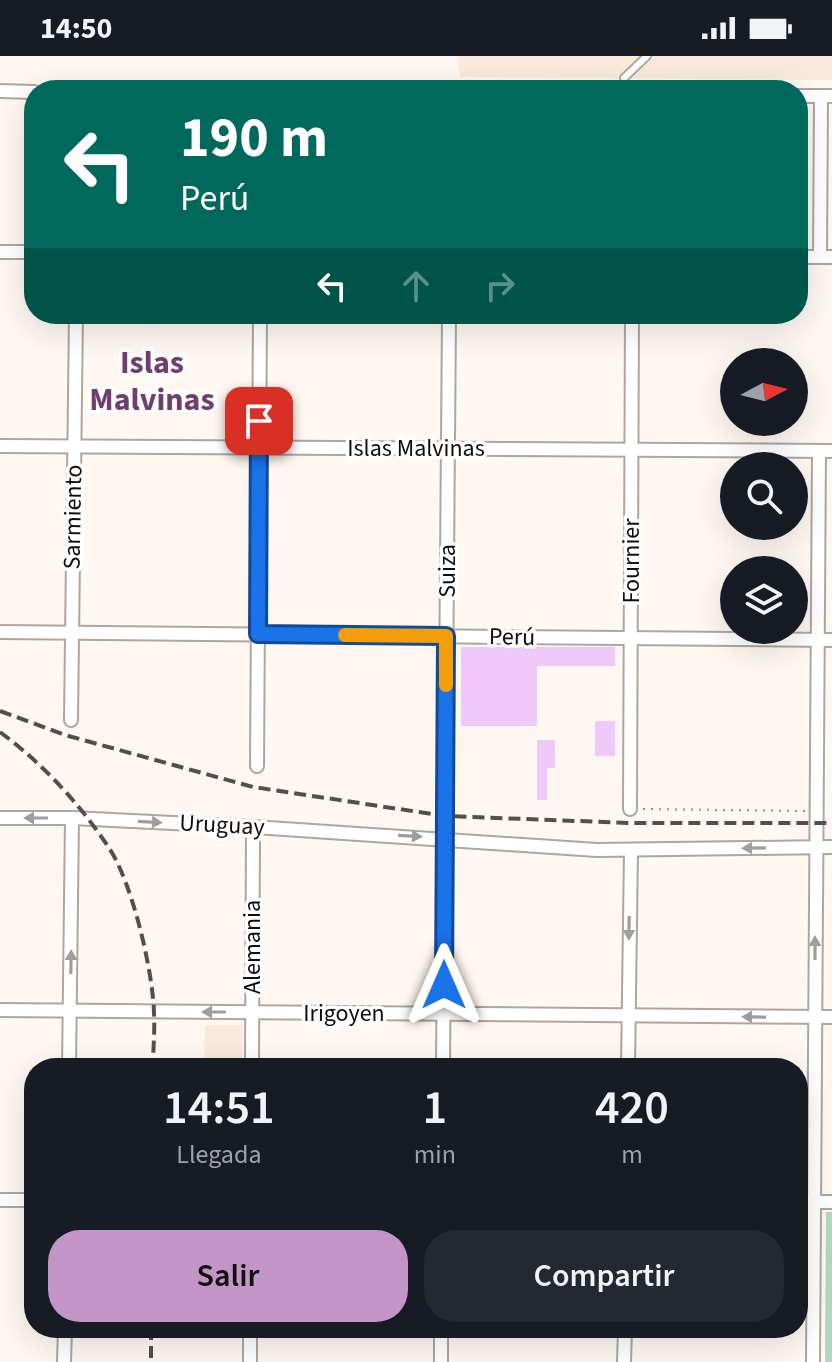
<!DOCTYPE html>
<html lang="es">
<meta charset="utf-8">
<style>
:root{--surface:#171b24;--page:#242831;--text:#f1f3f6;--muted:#9ea1a6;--accent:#c295c6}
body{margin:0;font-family:"Source Sans 3",sans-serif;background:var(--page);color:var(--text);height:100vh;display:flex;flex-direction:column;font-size:30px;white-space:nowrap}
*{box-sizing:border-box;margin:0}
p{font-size:26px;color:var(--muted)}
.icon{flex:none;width:44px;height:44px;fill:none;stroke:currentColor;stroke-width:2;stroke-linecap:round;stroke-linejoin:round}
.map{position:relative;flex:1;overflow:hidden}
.drawer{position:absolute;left:24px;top:1002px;width:784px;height:280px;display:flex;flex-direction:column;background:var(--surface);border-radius:32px;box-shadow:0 8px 32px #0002}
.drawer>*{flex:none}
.guide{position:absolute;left:24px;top:24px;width:784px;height:244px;border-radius:32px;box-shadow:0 8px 32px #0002;background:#00695c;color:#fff;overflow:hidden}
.needle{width:52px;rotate:83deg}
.controls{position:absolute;left:720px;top:292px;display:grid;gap:16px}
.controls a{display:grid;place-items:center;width:88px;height:88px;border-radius:50%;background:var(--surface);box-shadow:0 8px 32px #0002;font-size:40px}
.pin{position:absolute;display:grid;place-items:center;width:68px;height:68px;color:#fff;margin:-34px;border-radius:16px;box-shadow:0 4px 12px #0006}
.me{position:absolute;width:88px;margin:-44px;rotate:0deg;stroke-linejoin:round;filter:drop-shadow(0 0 6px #0008)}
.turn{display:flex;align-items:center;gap:28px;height:168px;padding:0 24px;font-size:36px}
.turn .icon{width:104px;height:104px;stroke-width:2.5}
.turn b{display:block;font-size:56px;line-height:68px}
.lanes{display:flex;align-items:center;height:76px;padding:0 24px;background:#0003;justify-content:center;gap:40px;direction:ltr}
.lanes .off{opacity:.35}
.eta{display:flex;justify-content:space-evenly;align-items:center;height:136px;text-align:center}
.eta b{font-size:48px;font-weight:600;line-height:56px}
.action{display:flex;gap:16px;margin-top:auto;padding:16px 24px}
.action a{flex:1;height:92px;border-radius:32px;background:var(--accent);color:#111;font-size:32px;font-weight:600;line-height:92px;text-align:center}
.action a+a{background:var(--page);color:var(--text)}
.status{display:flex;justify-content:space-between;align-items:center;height:56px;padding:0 40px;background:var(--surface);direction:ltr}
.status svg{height:22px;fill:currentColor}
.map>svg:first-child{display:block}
.built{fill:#f9eadd}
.green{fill:#b3d7c3}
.building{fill:#efc9fa}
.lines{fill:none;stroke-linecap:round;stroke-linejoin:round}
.service-casing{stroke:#aea69f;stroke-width:10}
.minor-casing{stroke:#aea69f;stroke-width:16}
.path{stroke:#95908c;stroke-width:2;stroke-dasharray:2 6;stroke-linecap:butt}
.service{stroke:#fff;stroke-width:6}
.minor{stroke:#fff;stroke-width:12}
.rail{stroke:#544f4c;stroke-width:4;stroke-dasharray:12 6;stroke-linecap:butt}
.oneway{fill:#9f9e9d}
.route-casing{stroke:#114b97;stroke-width:20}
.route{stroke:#1a73e8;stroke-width:14}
.slow{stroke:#f59e0b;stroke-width:14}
.labels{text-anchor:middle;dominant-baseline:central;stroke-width:7;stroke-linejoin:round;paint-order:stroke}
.street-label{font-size:24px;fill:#100d0b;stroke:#fff}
.district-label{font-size:32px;font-weight:bold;fill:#713e70;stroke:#fff}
</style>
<div class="status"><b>14:50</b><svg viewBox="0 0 49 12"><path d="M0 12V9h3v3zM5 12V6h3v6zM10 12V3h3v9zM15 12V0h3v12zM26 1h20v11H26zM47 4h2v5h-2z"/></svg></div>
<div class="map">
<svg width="832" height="1306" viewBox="0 0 832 1306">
<rect width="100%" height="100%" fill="#fff8f2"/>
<g class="built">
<path d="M457,0H832V24L460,21Z"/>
<path d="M205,969H243L242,1012H204Z"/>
</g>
<path class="green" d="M826,1156H832V1306H825Z"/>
<g class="building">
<path d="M461,591H615V610H537V670H461Z"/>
<rect x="595" y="665" width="20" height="35"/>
<path d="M537,684H555V712H547V744H537Z"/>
</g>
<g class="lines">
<defs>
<path id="service" d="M624,22L647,0"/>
<g id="minor">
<path d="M0,35L34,36"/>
<path d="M798,40H832"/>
<path d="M0,196H34"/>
<path d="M798,201H832"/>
<path d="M820,201L821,40"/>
<path d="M0,390L832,395"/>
<path d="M0,576L832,584"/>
<path d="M71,664L76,258"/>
<path d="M257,710L260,258"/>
<path d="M630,753L632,258"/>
<path d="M0,762H72L253,771L597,794L832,791"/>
<path d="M0,954L832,961"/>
<path d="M69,1012L72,762"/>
<path d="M252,1012L253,771"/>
<path d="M443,1012L449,258"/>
<path d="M628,1012L631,794"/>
<path d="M0,1144H34"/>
<path d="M798,1146H832"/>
<path d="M64,1306L65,1272"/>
<path d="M250,1306V1272"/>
<path d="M441,1306V1272"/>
<path d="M624,1306L625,1272"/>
<path d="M813,1306L819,395"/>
</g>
</defs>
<use href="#service" class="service-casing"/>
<use href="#minor" class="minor-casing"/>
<path class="path" d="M643,753L805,755"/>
<use href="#service" class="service"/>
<use href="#minor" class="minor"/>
<g class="rail">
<path d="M0,655L65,679L253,731L445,760L630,767H832"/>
<path d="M0,676C42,707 80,748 109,792C132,826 153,915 154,957C155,975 153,994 153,1012"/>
<path d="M151,1272V1306"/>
</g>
</g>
<defs><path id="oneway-solid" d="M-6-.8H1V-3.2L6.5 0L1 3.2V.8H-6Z" transform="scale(2)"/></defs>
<g class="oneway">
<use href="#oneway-solid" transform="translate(36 762) rotate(-180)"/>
<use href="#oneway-solid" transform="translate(150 766) rotate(3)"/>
<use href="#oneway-solid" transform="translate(410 780) rotate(3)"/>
<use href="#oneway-solid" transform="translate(754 792) rotate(179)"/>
<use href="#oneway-solid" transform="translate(629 872) rotate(91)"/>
<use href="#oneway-solid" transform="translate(815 892) rotate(-90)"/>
<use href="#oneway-solid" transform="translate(71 906) rotate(-89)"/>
<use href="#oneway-solid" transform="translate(214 956) rotate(-180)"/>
<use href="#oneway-solid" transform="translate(754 961) rotate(-179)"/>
</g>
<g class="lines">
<defs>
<path id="route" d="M259,365L258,578L446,580L444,929"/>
</defs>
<use href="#route" class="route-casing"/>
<use href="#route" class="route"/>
<path class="slow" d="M345,579L446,580V629"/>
</g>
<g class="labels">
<g class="street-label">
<text x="416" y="392">Islas Malvinas</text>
<text transform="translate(73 461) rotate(-89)">Sarmiento</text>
<text transform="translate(631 505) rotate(-90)">Fournier</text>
<text transform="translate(447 515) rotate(-90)">Suiza</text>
<text transform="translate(512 581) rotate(1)">Perú</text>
<text transform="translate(222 769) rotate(3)">Uruguay</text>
<text transform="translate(252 891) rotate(-90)">Alemania</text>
<text x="344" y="957">Irigoyen</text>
</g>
<g class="district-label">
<text x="152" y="307">Islas<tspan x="152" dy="37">Malvinas</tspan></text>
</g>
</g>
</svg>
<div class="controls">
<a><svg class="needle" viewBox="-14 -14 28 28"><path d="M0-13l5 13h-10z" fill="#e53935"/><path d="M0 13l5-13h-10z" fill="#9ea1a6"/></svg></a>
<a><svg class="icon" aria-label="search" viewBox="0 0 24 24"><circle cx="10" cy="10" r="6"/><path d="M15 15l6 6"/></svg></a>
<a><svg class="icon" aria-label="layers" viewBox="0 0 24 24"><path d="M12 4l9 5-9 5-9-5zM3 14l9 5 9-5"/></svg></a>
</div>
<div class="pin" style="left:259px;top:365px;background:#d93025"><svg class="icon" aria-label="arrive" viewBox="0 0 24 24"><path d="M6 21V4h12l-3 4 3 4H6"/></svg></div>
<svg class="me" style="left:444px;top:929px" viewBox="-20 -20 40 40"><path d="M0-17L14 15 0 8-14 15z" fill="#1a73e8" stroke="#fff" stroke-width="4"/></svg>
<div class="guide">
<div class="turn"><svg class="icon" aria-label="left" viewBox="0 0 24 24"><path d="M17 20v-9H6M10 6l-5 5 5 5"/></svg><div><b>190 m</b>Perú</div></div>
<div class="lanes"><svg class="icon" aria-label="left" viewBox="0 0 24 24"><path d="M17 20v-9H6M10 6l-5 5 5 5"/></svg><svg class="icon off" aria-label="ahead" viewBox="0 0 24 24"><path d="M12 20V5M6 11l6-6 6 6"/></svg><svg class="icon off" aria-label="right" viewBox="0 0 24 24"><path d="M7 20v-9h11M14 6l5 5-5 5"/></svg></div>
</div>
<section class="drawer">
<div class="eta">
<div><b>14:51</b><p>Llegada</p></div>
<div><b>1</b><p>min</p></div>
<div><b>420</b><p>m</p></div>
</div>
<div class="action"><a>Salir</a><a>Compartir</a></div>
</section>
</div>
